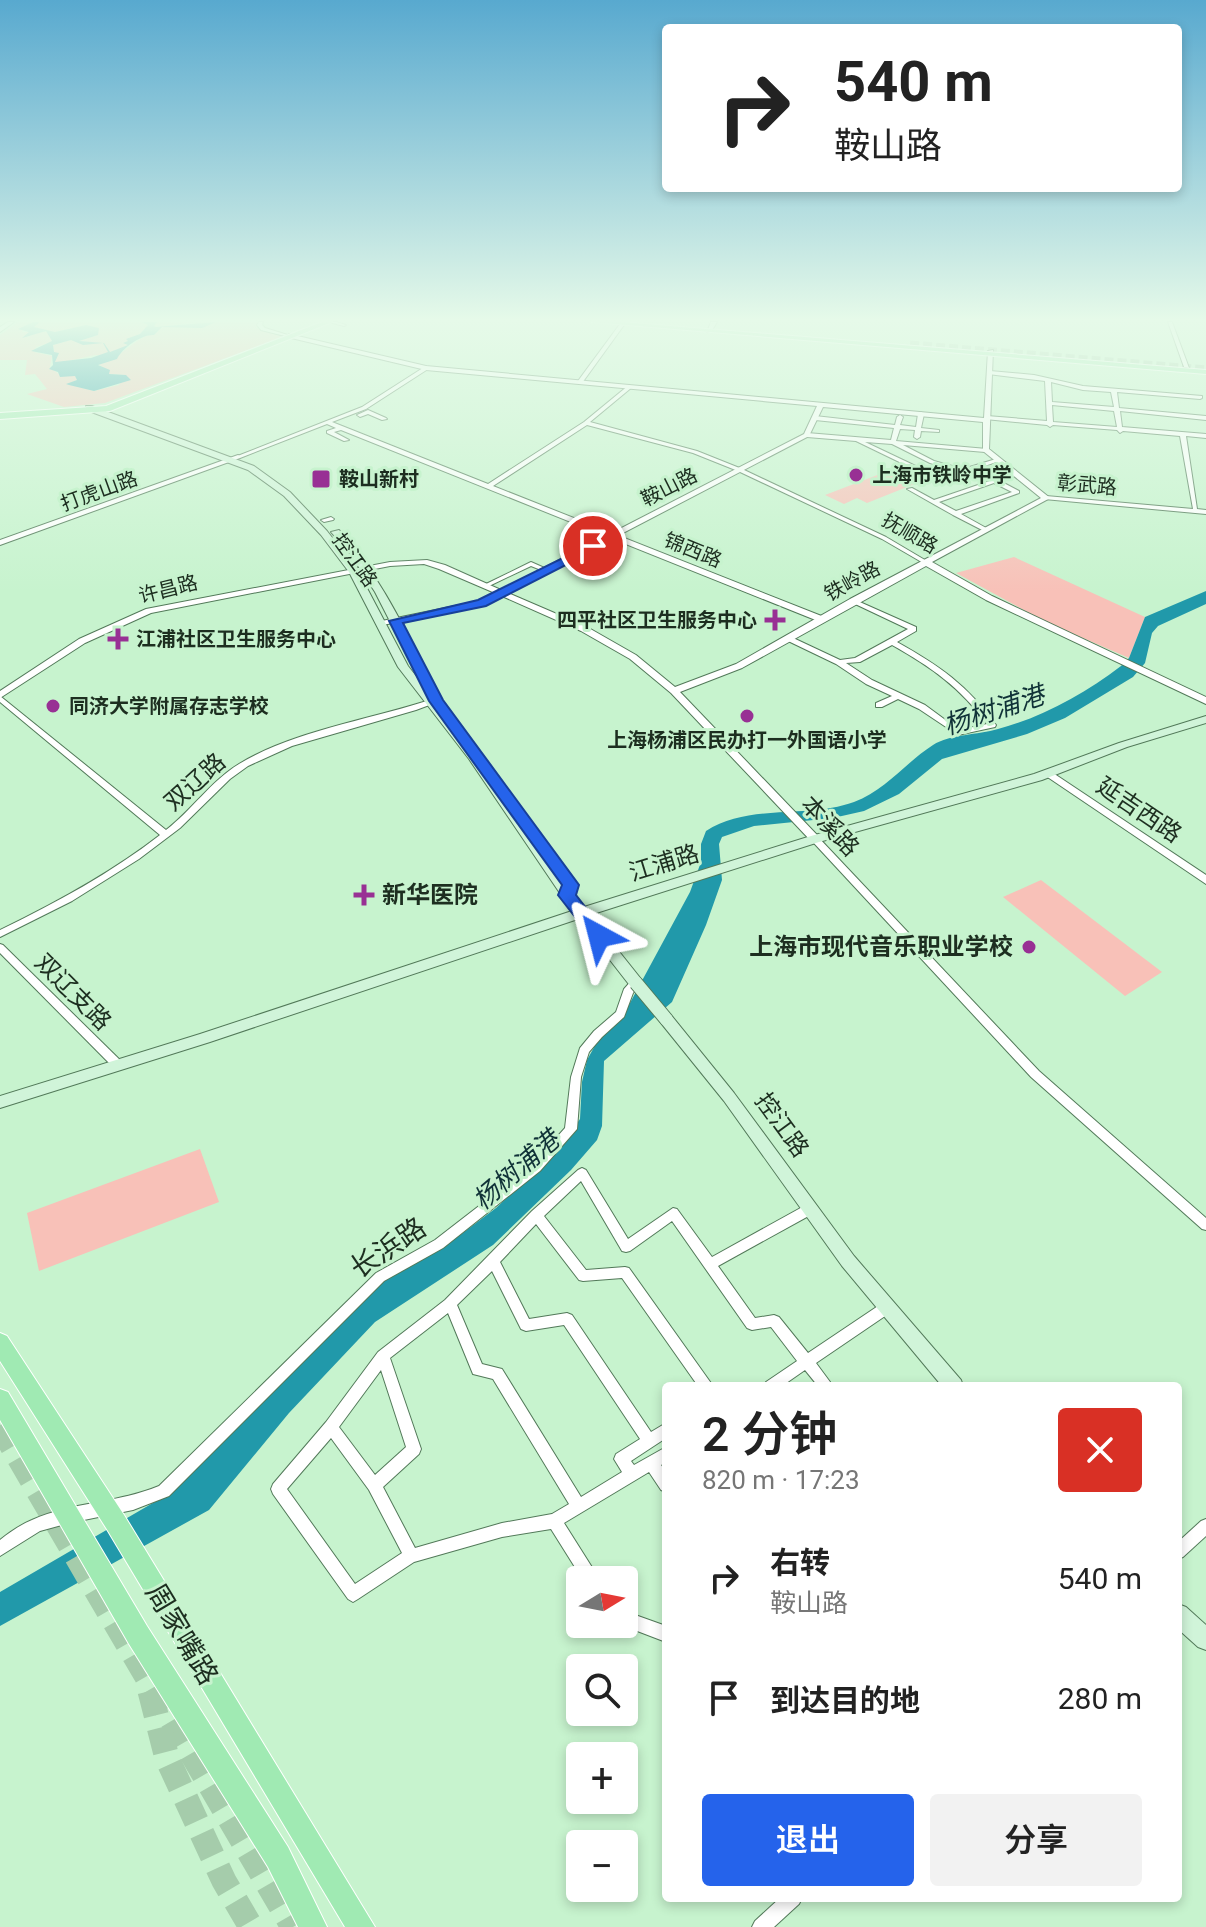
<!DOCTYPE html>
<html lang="zh">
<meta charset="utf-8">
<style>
:root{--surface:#fff;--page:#f2f2f2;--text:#222;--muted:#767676;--accent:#2563eb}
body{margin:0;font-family:Roboto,"Noto Sans SC",sans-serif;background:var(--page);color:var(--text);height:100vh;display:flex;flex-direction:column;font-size:30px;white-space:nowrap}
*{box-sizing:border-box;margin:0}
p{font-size:26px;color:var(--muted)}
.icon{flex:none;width:44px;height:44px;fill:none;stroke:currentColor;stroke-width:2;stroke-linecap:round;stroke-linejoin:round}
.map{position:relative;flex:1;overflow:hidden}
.sheet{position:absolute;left:662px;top:1382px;width:520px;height:520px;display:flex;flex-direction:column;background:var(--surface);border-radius:8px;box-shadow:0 4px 12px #0003}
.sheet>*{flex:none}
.guide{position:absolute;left:662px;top:24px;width:520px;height:168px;border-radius:8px;box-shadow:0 4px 12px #0003;background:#fff;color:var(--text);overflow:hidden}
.needle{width:52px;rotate:80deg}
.buttons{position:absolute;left:566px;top:1566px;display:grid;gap:16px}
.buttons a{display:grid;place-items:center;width:72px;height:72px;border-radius:8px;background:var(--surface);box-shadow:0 4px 12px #0003;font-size:40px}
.pin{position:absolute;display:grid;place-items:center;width:68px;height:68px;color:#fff;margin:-34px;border:4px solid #fff;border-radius:50%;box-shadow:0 2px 8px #0007}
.me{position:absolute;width:88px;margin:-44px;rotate:322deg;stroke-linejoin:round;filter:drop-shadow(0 0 6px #0008)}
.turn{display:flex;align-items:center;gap:28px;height:168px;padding:0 40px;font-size:36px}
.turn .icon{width:104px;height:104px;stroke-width:2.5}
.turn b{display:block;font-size:56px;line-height:68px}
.round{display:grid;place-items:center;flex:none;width:84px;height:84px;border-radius:8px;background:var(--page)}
.head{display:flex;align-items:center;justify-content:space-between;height:136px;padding:0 40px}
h1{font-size:48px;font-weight:600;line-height:60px}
.cta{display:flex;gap:16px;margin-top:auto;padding:16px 40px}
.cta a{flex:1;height:92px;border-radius:8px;background:var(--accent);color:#fff;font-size:32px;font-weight:600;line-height:92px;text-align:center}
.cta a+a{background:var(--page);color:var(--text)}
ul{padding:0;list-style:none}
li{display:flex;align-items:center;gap:24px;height:120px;padding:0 40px}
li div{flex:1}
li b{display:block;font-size:30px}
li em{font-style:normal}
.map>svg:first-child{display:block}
.green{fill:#f8c1b8}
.water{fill:#2199aa;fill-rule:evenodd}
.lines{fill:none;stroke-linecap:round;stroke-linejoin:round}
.primary-tunnel{stroke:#a5ccab;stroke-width:9;stroke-dasharray:9 4;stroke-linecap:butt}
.trunk-tunnel{stroke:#a5ccab;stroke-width:25;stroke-dasharray:25 13;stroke-linecap:butt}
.minor-casing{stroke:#527959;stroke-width:2}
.tertiary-casing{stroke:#527959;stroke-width:2}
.secondary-casing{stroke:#527959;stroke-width:2}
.primary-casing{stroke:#fff;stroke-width:2}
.minor{fill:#fff;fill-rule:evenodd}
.tertiary{fill:#fff;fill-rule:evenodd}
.secondary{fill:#d0f4d9;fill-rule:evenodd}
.primary{fill:#a0eab3;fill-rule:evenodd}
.secondary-bridge-casing{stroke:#527959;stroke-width:15;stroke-linecap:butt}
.secondary-bridge{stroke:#d0f4d9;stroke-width:13}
.route{fill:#2563eb;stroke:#184099;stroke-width:2}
.poi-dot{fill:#983094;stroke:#c7f3ce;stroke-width:3}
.labels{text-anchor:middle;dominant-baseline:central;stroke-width:6;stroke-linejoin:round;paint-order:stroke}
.far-poi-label{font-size:20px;font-weight:bold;fill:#1d2e20;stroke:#c7f3ce;text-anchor:start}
.far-street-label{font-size:20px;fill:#1d2e20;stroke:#c7f3ce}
.street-label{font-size:24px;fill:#1d2e20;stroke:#c7f3ce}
.poi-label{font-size:24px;font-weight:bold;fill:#1d2e20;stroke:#c7f3ce;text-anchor:start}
.water-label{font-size:26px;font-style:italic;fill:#103237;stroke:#c7f3ce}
.near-street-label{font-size:28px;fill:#1d2e20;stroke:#c7f3ce}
</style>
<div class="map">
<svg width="1206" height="1927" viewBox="0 0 1206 1927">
<rect width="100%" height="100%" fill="#c7f3ce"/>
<g class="green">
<path d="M18,322H33L24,326L22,332H29L27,338L36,332H48L52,342L36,347L34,352L52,356L50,367L60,375L75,376L77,380L67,384L94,391L119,385L126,375L109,374L99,364C122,359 133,337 158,332L160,327L154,326L157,322H193L168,326L198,328L216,322H259L256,328L282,337L105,403L64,407L27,394L47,389L35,374L25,375L27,360H0V335Z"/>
<path d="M40,322H142L148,325L140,334L127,339L129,344L110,357L95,355L59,363L55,362L53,345L71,340L90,343L79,340L96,336L86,325L55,332L33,327Z"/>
<path d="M893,469L922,481L867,503L857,498L844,504L825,495Z"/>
<path d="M1014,557L1145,617L1129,658L1046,622L956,573Z"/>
<path d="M1041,880L1162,972L1125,996L1003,897Z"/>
<path d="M200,1149L219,1202L39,1271L27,1213Z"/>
</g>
<g class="water">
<path d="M33,322H40L34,327L55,332L86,325L99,328L98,335L79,341L104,343L110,352L128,345L123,343L128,341L126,339L140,334L148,325L142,322H157L154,326L156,327L216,322L202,328L162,327L154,335C142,334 122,348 117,359L98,365L110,370L109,374L126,375L131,380L94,391L69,385L66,384L77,380L75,376L60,377L58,372L49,369L53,365L52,355L31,351L52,341L46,331L22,338L29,332L18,329ZM71,340L83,345L103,343L108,352L91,358L55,362L59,353L54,352L53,345Z"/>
<path d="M1206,591V604L1158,626L1152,633L1145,663L1133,677L1065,718L1027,734L942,759L899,794L864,811L833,818L754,826L722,837L719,844L722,880L706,925L672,1002L604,1061L602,1126L597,1140L571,1170L493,1245L375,1322L289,1413L209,1510L0,1626V1592L158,1500L383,1281L460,1235L496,1208L561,1147L580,1119L582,1082L587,1060L597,1042L624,1014L690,892L701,862V844L706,831C749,803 807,819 854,802C886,790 905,763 933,745C950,734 978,735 998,729C1043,717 1084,694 1121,666L1129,658L1145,617Z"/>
</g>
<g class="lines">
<path class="primary-tunnel" d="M910,345L1206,370"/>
<g class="trunk-tunnel">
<path d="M0,1425L293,1927"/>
<path d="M150,1691L167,1758L224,1881L251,1927"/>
</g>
<defs>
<g id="minor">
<path d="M259,322H263L262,325L265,328L291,336L289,337L261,330L257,325Z"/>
<path d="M329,322H336L346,325L344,326Z"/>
<path d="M1168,322H1172L1189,368L1184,367Z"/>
<path d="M620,324L624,325L582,383H578V381Z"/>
<path d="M426,366L428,369L366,409L332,422L488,484L584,422L629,385L632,387L631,388L590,422L697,451L742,469L886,537L930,563L925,564L882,539L738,471L693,453L587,425L493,486L824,617V621H818L341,430L334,432L349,440L344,441L327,433V431L336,428L327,424L240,458L235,457L362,407Z"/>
<path d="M990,371L1034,375L1083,386L1202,396V398L1200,399L1117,392L1119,408L1206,416V420L1120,411L1122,427L1206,434V438L1186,436L1197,509L1206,510V514L1044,499L1043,498L1046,496L1193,509L1180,436L1123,431L1120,433L1117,430L1053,425L1050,427L1047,425L985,419L984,418L987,416L1047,421L1045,381L988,374ZM1051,382L1083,390L1111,392L1114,407L1052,402ZM1052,405L1114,411L1117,427L1053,422Z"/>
<path d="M368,410L386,418L387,419L382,420L368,414L360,417L357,415Z"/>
<path d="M921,412L924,414L921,428L939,430V432L921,431L920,437L917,439L914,437L915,430L900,429L896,441L987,449V451L985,452L903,445L934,461L963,469L996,459L999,461L945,480L943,479V477L957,471L930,463L892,444L865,442L924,470V472H920L856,441L807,437L804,435L807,433L891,440L894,428L815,420L812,418L815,416L895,425L897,417L900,415L903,417L900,425L916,427L918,414Z"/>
<path d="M1016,472L1018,473V475L1000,481L1019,491V493L961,514L988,529L989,530L986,532L953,515L907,489L912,488L934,500ZM994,483L1012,492L956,511L939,502Z"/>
<path d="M331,517L334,519L333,520L324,522L321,520Z"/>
<path d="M531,562L549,570L546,572L531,566L489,586L484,585Z"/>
<path d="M853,599L916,627V631L897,642C940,666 967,685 996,725L995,727L958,735L919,709L898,699L882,707H876V703L892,696L866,684L836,664L784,639L785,637H791L840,660L855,658L908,629L851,602L849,601ZM892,645C931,667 960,687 987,724L959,730L925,705L872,680L846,663L860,662Z"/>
<path d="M0,696L166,830C192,810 211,781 239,764C293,731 373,719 433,699H439L440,701L416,710L292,746L248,766L230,779L180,828L139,859L72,901L0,937V930C56,903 111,873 160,835L0,702Z"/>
<path d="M815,836L818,837L1039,1071L1206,1218V1230L1202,1229L1031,1077L812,841L811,839Z"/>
<path d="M0,944L3,945L122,1062L123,1065L122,1068H114L0,953Z"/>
<path d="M636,979L641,983L633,993L624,1017L602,1037L589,1052L581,1077L577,1129L540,1171L443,1248L384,1281L169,1496L133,1510L69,1523L40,1531L0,1556V1540C10,1532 20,1525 32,1520C72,1502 118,1503 159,1486L376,1273L435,1240L532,1165L565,1128L571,1077L580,1048L594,1031L616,1012L624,989L632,980Z"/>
<path d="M582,1168L586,1170L628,1239L673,1208L677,1209L712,1257L806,1205L810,1204L814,1205L816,1209L814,1213L718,1266L755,1318L774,1315L779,1317L808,1353L881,1304L886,1302L891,1304L892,1308L891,1312L816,1363L833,1386H818L805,1370L782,1386H764L766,1382L797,1361L771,1327L752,1330L747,1328L672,1221L630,1251L626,1252L622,1251L581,1181L544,1216L586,1270L625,1267L629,1268L713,1386H698L622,1278L583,1281L579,1280L536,1224L500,1262L529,1319L567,1313L572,1315L651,1432L666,1423V1438L631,1461L634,1465L666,1447V1462L661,1465L666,1472V1492L661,1490L649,1472L564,1523L600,1580H583L551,1529L502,1537L414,1562L358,1599L353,1602L348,1599L273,1494L271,1489L273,1484L326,1422L378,1352L445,1300L532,1211L578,1170ZM492,1271L521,1329L526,1331L564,1325L640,1439L616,1454L614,1459L622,1472L581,1497L502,1369L482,1364L457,1305ZM448,1313L473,1374L493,1379L569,1504L552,1514L502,1523L415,1548L383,1487L419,1454L421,1449L390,1358ZM381,1370L406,1447L375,1475L339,1427ZM331,1438L369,1490L402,1553L355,1584L287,1489Z"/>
<path d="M1206,1519V1536L1183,1557L1178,1559V1542L1201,1521Z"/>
<path d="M624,1611L666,1626V1642L619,1624H624Z"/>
<path d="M780,1898H802L799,1904L774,1927H752L755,1921Z"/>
</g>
<g id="tertiary">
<path d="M8,322H14L0,332V327Z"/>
<path d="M711,322H717L711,332H707Z"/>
<path d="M289,334L426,366L984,418L988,351L993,350L989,449L1050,498L932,562L992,596L1206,697V704L986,600L926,566L742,668L680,692L819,837L820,839L815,842L811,841L671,693L630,659L581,631L502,596L482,606L377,626V622L479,601L495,593L439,569L424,564L390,566L151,613L85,643L0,698V691L79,639L146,609L390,562L427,560L445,565L501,590L804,434L817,406L426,370L287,337ZM823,407L983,422V451L1041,498L850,599L736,664L675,687L636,655L587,627L508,593L809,436Z"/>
<path d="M238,455L240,456V458L0,545V540Z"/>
<path d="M1050,771L1206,875V884L1046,776V772Z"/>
</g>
<g id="secondary">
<path d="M86,406H92L254,466L290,492L327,531L358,571L408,666L422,684L375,592L349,552L331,532L339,530C385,581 411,643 443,703L439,706L477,755L584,907L811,836L1034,774L1119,743L1206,716V723L1127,747L1042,780L819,842L590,915L641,979L643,983L641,987H631L578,919L210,1042L0,1108V1096L200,1034L572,911L469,759L398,667L349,572L321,535L284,496L248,470L86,410Z"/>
<path d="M666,1014L671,1015L734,1093L854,1256L961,1380L963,1386H942L842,1266L724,1101L661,1023L659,1019L661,1015Z"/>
<path d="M1178,1604L1186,1607L1206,1625V1650L1198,1647L1178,1629Z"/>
</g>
<g id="primary">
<path d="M322,322H332L110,411L0,419V413L106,406Z"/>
<path d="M592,322H621L1206,370V374Z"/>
<path d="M0,1333L7,1336L124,1515L375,1927H345L108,1531L0,1361Z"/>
<path d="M0,1389L8,1392L147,1626L288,1847L327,1927H298L268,1867L129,1644L0,1420Z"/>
</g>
</defs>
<use href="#minor" class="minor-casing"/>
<use href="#tertiary" class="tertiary-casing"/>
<use href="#secondary" class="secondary-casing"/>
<use href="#primary" class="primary-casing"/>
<use href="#minor" class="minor"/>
<use href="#tertiary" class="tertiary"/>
<use href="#secondary" class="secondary"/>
<use href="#primary" class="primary"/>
<defs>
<path id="secondary-bridge" d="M636,983L666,1019"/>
</defs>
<use href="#secondary-bridge" class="secondary-bridge-casing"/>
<use href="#secondary-bridge" class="secondary-bridge"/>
</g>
<linearGradient id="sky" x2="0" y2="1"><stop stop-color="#58a9cf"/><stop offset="0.54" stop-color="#e6fae9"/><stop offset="1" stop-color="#e6fae9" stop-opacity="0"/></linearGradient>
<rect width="1206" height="592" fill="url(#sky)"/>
<path class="route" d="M593,543L599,546L597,549L486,606L403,623L443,700L579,885L576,895L608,936L599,942L593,940L561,899L558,895L562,885L429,701L389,621L478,600Z"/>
<g class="poi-dot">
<circle cx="856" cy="475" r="8"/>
<rect x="311" y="469" width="20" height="20" rx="4"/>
<path d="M771 608h8v8h8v8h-8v8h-8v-8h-8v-8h8z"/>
<path d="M114 627h8v8h8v8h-8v8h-8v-8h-8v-8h8z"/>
<circle cx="53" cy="706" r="8"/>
<circle cx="747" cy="716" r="8"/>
<path d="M360 883h8v8h8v8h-8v8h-8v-8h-8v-8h8z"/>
<circle cx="1029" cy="947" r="8"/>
</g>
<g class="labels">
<g class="far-poi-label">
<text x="872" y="475">上海市铁岭中学</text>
<text x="339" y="479">鞍山新村</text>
<text x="757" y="620" text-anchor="end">四平社区卫生服务中心</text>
<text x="136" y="639">江浦社区卫生服务中心</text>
<text x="69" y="706">同济大学附属存志学校</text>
<text x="747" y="740" text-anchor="middle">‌上海杨浦区民办打一外国语小学</text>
</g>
<g class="far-street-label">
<text transform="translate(1087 485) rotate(5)">彰武路</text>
<text transform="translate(669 487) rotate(-27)">鞍山路</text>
<text transform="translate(99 491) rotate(-20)">打虎山路</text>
<text transform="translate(910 533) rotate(30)">抚顺路</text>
<text transform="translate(693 550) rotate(22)">锦西路</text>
<text transform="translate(355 560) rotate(54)">控江路</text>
<text transform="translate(852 581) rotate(-29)">铁岭路</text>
<text transform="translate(168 589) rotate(-14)">许昌路</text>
</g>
<g class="street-label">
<text transform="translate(195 782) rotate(-42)">双辽路</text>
<text transform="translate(1139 810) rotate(34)">延吉西路</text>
<text transform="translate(830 826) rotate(47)">本溪路</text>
<text transform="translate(664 863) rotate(-17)">江浦路</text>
<text transform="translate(73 992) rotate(45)">双辽支路</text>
<text transform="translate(782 1125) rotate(54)">控江路</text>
</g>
<g class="poi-label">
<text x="382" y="895">新华医院</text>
<text x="1013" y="947" text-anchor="end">上海市现代音乐职业学校</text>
</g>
<g class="water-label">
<text transform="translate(994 710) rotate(-18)">杨树浦港</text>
<text transform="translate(516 1170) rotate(-41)">杨树浦港</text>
</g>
<g class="near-street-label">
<text transform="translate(388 1248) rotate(-34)">长浜路</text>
<text transform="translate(182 1634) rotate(59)">周家嘴路</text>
</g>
</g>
</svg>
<div class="buttons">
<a><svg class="needle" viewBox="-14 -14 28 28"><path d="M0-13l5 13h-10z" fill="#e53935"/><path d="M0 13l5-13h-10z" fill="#767676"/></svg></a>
<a><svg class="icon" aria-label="search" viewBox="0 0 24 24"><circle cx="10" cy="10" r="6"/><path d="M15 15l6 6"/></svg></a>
<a>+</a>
<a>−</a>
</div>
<div class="pin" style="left:593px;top:546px;background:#d93025"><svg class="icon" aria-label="arrive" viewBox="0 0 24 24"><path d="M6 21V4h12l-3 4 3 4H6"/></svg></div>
<svg class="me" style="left:599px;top:936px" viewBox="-20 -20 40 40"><path d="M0-17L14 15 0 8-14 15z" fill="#2563eb" stroke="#fff" stroke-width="4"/></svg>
<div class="guide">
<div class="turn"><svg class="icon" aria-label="right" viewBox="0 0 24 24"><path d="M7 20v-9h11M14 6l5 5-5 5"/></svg><div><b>540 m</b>鞍山路</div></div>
</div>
<section class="sheet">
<div class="head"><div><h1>2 分钟</h1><p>820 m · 17:23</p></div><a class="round" style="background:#d93025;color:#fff"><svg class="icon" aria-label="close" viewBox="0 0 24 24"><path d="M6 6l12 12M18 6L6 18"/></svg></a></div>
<ul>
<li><svg class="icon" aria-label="right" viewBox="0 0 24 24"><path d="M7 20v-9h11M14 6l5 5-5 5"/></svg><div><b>右转</b><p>鞍山路</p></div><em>540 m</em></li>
<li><svg class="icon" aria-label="arrive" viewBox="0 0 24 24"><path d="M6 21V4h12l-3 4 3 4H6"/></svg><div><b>到达目的地</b></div><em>280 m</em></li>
</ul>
<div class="cta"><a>退出</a><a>分享</a></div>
</section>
</div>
